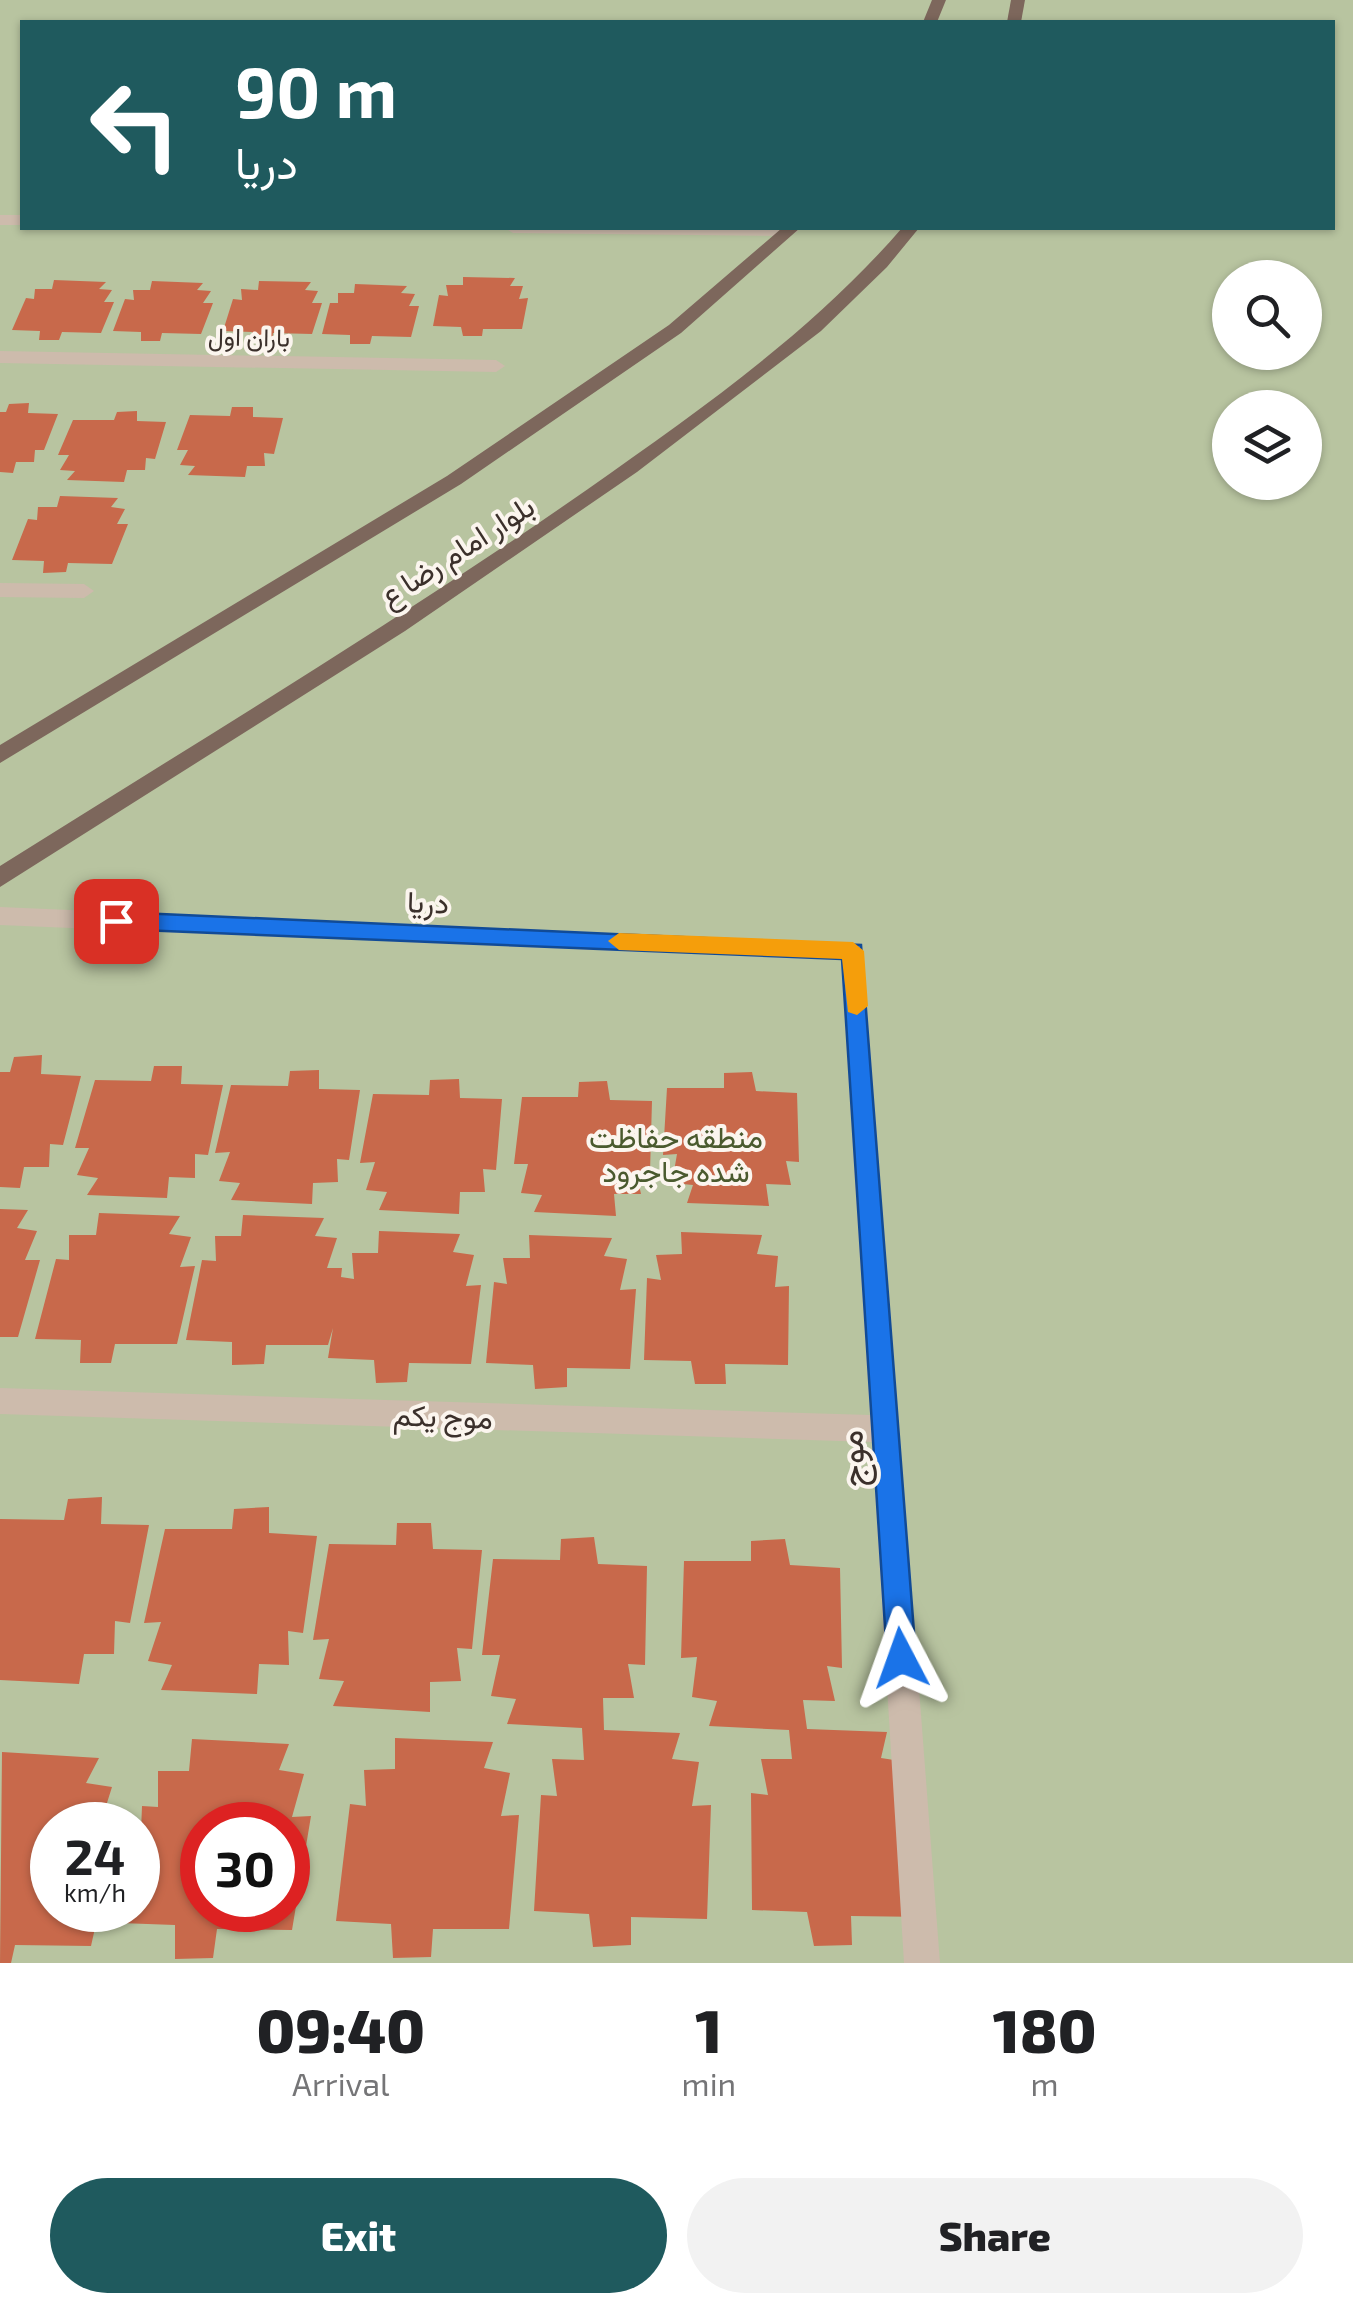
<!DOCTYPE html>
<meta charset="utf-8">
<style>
:root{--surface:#fff;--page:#f2f2f2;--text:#202124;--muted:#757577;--accent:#1f5a5e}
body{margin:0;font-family:"Exo 2",Vazirmatn,sans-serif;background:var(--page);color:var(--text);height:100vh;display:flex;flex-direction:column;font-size:38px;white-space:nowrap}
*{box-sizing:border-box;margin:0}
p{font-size:32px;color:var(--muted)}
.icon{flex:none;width:55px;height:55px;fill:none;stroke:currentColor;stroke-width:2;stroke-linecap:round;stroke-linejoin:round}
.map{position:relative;height:1963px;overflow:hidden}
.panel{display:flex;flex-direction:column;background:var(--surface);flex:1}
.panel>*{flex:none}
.hud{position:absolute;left:20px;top:20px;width:1315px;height:210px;border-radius:0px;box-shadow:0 2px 8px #0004;background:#1f5a5e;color:#fff;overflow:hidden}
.tools{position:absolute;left:1212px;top:260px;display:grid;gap:20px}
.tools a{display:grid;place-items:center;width:110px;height:110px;border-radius:50%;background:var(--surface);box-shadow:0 2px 8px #0004;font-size:50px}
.speed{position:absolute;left:30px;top:1802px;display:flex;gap:20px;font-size:50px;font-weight:700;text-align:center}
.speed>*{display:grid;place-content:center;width:130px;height:130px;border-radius:50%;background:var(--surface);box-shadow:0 2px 8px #0004;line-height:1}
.speed small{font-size:25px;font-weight:400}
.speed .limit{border:15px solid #d22;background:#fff;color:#111}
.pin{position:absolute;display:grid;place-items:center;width:85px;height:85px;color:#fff;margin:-42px;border-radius:20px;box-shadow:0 5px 15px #0006}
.me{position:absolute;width:110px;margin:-55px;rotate:356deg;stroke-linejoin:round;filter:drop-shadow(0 0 8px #0008)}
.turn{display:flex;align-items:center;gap:35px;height:210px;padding:0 50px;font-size:45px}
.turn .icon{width:130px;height:130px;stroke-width:2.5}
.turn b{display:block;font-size:70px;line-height:85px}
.eta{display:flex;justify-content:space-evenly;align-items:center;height:170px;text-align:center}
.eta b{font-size:60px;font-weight:800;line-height:70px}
.primary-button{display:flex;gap:20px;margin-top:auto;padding:20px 50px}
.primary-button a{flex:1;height:115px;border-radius:60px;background:var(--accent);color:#fff;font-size:40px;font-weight:800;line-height:115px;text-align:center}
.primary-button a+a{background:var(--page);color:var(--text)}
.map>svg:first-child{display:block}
.green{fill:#b8c4a0;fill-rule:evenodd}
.building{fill:#c8694b;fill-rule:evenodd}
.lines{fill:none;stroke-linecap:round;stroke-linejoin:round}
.minor{fill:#cdbbac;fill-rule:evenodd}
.primary{fill:#7d675c;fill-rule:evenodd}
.route{fill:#1a73e8;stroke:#114b97;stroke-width:2.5}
.slow{fill:#f59e0b}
.labels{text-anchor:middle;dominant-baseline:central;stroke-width:8;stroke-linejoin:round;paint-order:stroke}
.far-street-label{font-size:25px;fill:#3b302b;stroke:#fbf5ee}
.street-label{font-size:30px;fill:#3b302b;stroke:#fbf5ee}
.park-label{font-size:30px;fill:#4a5a2e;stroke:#fbf5ee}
.near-street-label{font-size:35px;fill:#3b302b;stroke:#fbf5ee}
</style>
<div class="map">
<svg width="1353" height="1963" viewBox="0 0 1353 1963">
<rect width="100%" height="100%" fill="#f4ebe1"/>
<path class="green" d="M0,0H1353V1963H0ZM22,22H1332V228H22ZM1230,278H1305V352H1230ZM1230,408H1305V482H1230ZM52,1825H138V1910H52ZM202,1825H288V1910H202Z"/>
<g class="building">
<path d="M463,277L515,278L510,286H523L519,299L528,298L522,329H483L482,336H463L461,327L433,326L439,295L448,296L446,285H463Z"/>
<path d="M54,280L106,282L99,289L112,290L104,302H114L101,333L62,332L59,340H39L40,331L12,330L26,298L34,299L35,289H52Z"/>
<path d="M152,281L203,283L197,290L211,291L203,303H213L201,334L162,333L160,341H141V332L113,331L125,299L134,300L133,290H150Z"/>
<path d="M259,281L311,282L305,290L318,291L312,303H322L312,334L273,333L272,340L252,341V332L223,331L233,299L242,300L241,289L258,290Z"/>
<path d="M355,284L407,286L401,293L415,294L409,306H419L411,337L372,336L370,344H350V335L322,334L330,303H338V293H354Z"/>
<path d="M29,403L28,413L58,414L44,450H35L34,462H16L13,473L0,472V412H6L9,404Z"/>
<path d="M232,407H253V417L283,418L274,454L264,453L265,466H247L245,477L188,475L195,466L180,465L188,450H177L190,415L230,416Z"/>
<path d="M137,411V421L166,422L155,459L146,458L145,470H127L124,482L67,480L75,471L60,470L69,455H58L73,420H114L117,412Z"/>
<path d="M60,496L118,498L111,507L125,509L117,524H128L112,564L68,563L66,572L43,573L44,561L12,560L28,519L37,520L38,507H57Z"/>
<path d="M42,1055L41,1074L81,1076L63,1145L50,1144L49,1167H24L20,1188L0,1187V1072H10L14,1057Z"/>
<path d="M154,1066H182L181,1084L223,1085L208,1155L195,1154V1178L169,1177L167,1198L87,1195L98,1178L77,1175L89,1148H75L95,1080L151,1081Z"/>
<path d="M319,1070V1089L360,1090L349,1160L337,1159L338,1182L313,1183L312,1204L231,1200L240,1183L219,1181L230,1152L215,1153L231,1085L288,1086L290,1071Z"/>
<path d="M752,1072L756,1091L797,1093L799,1162L786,1161L791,1185L766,1184L769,1206L687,1203L693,1185L672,1183L677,1154L663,1155L667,1088H724V1073Z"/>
<path d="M459,1079L460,1098L502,1099L496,1170L483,1169L485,1192H460L459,1214L379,1210L387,1192L366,1190L375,1162L360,1163L373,1094L429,1095L430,1080Z"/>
<path d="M607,1081L610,1100L652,1101L650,1172L636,1171L641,1194H614L616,1216L534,1212L542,1195L521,1193L528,1164H514L522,1097H578L579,1082Z"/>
<path d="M0,1209L28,1210L17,1228L37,1231L25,1260H40L18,1337H0Z"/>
<path d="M99,1213L180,1216L169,1234L191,1237L180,1267L195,1266L177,1344H115L111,1363H80L81,1340L35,1339L56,1259L69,1260V1235H96Z"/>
<path d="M243,1215L324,1218L315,1236L337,1238L327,1268H342L341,1277L354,1279L352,1253H378L379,1231L460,1234L453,1252L474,1255L466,1286L481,1285L471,1364L409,1363L407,1382L376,1383L374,1360L328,1358L333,1328L328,1345H266L264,1364L232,1365V1342L186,1340L202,1260L216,1261L215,1236H241Z"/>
<path d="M681,1232L762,1235L757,1254L778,1256L775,1287L789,1286L788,1365L725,1364L726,1384H695L691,1361L644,1360L647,1278L661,1280L656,1255L682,1254Z"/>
<path d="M529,1235L612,1238L604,1256L627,1259L620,1290L636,1289L630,1369L567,1368V1387L535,1389L533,1365L486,1363L494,1282L507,1284L503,1258H530Z"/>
<path d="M102,1497L101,1524L149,1525L130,1623L115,1621L114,1654H84L79,1684L0,1680V1519L64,1520L68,1499Z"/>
<path d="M269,1507V1533L317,1536L303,1633L288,1631L289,1665L259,1664L257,1694L161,1690L172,1665L148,1661L161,1622L144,1623L165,1529H232L234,1509Z"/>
<path d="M397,1523H431L433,1549L482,1550L472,1649L457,1648L461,1681L430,1682V1712L333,1706L344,1681L319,1679L329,1639L313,1640L329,1544L396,1545Z"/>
<path d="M594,1537L598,1564L647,1566L645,1665L628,1664L634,1698H603L604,1730L680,1733L672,1759L699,1762L692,1806L711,1805L707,1919L631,1917V1945L593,1947L589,1914L534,1911L541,1795L557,1796L552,1759L584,1760L582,1728L507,1724L516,1699L491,1696L500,1655H482L493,1559L560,1560L561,1539Z"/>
<path d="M785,1539L790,1565L840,1568L842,1668L827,1666L835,1701L803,1700L807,1729L887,1732L881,1758L907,1762L926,1917L851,1916L852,1945L814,1946L807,1912L752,1910L751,1793L768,1795L761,1759H792L789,1730L709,1726L717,1701L692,1697L697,1657L681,1658L684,1561H751V1541Z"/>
<path d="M395,1738L493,1742L484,1768L510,1773L501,1816L519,1815L509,1929H433L431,1957L393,1958L391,1924L336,1921L350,1804L366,1806L364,1770L395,1769Z"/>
<path d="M192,1739L289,1744L279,1770L304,1774L292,1817L311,1816L292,1930L217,1929L213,1958L175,1959V1925L120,1923L122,1910H138L142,1806L158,1807V1771H189ZM202,1825H288V1910H202Z"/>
<path d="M2,1752L99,1758L86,1783L112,1787L100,1825H52V1910H99L91,1946L15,1945L11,1963H0Z"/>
</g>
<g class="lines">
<g class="minor">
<rect x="0" y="215" width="22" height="10"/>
<path d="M505,228H795L798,231L789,236L513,233Z"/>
<path d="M0,351L496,360L505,366L496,372L0,363Z"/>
<path d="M0,583L84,584L94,591L84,598L0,597Z"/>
<path d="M0,907L862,944L940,1963H904L872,1442L0,1414V1388L870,1415L841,960L0,925Z"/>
</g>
<g class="primary">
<path d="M932,0H946L937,22H923Z"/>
<path d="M1011,0H1025L1021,22H1007Z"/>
<path d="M782,228H800L681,333L461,484L0,763V745L447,476L669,325Z"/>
<path d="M902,228H919L887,267L821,331L637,472L405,631L0,887V866C197,742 397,622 588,489C700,410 812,332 902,228Z"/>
</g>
</g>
<path class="route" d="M116,912L861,945L916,1658L912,1668L901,1672L891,1668L887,1658L842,959L116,929L105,921Z"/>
<path class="slow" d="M619,933L853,942L864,951L868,1006L857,1015L848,1012L842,959L619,950L608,941Z"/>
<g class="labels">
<g class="far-street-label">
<text transform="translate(249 336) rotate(1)">باران اول</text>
</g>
<g class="street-label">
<text transform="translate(456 550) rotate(-33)">بلوار امام رضا ع</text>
<text transform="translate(428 901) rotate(2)">دریا</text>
<text transform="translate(443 1415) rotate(2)">موج یکم</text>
</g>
<g class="park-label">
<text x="676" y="1136">منطقه حفاظت<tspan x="676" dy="34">شده جاجرود</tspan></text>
</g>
<g class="near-street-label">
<text transform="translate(850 1459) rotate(-94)">موج</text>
</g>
</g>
</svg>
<div class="tools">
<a><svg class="icon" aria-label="search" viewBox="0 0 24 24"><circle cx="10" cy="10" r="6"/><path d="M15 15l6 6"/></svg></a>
<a><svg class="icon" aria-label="layers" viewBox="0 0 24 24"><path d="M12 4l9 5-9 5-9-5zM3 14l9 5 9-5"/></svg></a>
</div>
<div class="speed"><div>24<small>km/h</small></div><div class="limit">30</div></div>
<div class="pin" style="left:116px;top:921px;background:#d93025"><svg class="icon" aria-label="arrive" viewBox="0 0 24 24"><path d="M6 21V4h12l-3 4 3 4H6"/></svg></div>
<svg class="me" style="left:901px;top:1658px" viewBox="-20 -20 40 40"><path d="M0-17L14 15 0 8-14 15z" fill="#1a73e8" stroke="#fff" stroke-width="4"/></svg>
<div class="hud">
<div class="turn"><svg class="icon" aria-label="left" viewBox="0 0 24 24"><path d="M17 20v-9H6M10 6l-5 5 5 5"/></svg><div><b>90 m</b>دریا</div></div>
</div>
</div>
<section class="panel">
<div class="eta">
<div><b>09:40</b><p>Arrival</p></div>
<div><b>1</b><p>min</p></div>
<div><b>180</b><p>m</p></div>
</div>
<div class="primary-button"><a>Exit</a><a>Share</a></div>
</section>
